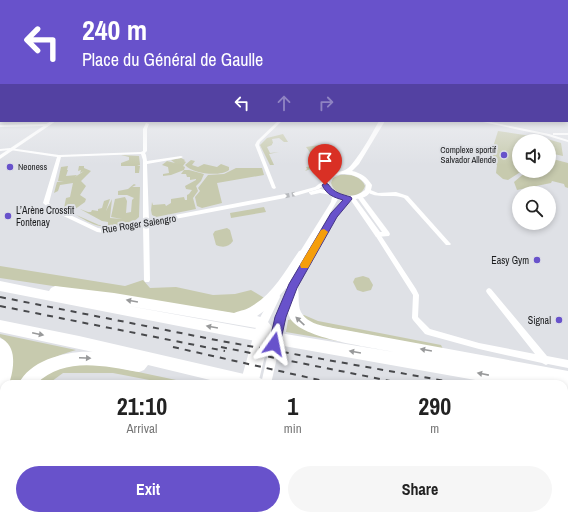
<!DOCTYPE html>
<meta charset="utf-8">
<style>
:root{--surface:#fff;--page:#f6f6f6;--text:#222;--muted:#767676;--accent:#6852cb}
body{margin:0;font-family:"Archivo Narrow",sans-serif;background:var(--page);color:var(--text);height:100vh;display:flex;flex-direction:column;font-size:15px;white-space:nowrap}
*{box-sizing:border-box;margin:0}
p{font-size:13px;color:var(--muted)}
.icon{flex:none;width:22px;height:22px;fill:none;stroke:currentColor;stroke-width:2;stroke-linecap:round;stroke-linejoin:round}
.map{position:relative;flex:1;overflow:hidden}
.side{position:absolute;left:0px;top:380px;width:568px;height:140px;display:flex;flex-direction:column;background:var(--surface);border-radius:12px 12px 0 0;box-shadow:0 2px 6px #0003}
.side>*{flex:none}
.banner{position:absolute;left:0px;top:0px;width:568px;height:122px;box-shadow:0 2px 6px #0003;background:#6852cb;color:#fff;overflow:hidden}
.fabs{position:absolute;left:512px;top:134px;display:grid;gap:8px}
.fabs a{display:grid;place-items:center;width:44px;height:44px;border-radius:50%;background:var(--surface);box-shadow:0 2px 6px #0003;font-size:20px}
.pin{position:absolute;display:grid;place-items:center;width:34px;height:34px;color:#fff;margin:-41px -17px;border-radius:50% 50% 50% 0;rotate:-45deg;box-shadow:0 0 4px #0007}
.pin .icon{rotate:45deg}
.me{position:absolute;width:44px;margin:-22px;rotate:12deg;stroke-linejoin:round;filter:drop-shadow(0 0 3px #0008)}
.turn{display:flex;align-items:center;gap:14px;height:84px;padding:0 16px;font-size:18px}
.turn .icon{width:52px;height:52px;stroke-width:2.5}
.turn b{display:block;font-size:28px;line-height:34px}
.lanes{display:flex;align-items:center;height:38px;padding:0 16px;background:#0003;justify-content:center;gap:20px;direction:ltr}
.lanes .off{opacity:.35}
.eta{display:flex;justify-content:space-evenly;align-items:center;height:68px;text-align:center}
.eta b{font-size:24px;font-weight:700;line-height:28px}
.cta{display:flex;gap:8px;margin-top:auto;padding:8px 16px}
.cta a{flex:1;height:46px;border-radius:24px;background:var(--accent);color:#fff;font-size:16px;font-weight:700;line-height:46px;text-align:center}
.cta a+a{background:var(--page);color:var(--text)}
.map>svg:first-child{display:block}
.green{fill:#c7caae}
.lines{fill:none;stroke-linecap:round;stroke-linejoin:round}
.minor-tunnel{stroke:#b8babe;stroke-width:4.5;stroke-dasharray:4.5 2.5;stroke-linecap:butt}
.minor{fill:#fff;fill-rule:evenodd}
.tertiary{fill:#fff;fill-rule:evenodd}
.secondary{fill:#fff;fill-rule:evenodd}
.primary{fill:#fff;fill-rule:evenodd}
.motorway{fill:#fff;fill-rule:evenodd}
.rail-far1{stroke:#48494c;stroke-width:2;stroke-dasharray:6 6;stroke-linecap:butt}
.rail{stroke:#48494c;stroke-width:2.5;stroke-dasharray:8 8;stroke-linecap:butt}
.oneway{fill:#98999a}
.route{fill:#6852cb;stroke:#443584}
.slow{fill:#f59e0b}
.poi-dot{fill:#6852cb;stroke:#dfe1e6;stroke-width:1.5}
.labels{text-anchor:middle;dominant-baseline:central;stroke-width:4;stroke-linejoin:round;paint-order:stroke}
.far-poi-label{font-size:9px;fill:#1b1c1e;stroke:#dfe1e6;text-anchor:end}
.poi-label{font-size:10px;fill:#1b1c1e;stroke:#dfe1e6;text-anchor:end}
.street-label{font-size:10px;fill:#1b1c1e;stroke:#dfe1e6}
</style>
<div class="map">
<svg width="568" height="520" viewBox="0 0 568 520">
<rect width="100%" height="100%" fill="#dfe1e6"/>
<g class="green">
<path d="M498,131L544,138L561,143L563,156L549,153V141H519V171H522L508,180L503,179L496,173L497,165L487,152V148L493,147Z"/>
<path d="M283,134L288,142H284L279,138L272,139L273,143L272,144V145L267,147L270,153L279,152L269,154L274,165H270L260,145L267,138Z"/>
<path d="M319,145L331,162L305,171L307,169L306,167L312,166L311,162L322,160L323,159L320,154L312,155L306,147Z"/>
<path d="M121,155L139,156L140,165L137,166H140L139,173H135V166H121V163L129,160V157Z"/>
<path d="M181,158L185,160L184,161L186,162L183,166L185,167L184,170L171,175L163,176V174L169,173L168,167L162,165L167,161L175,163L171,160Z"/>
<path d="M549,158L568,163V188L565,187L564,184L552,181L551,183L517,190L514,182L527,171H549Z"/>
<path d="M191,160L195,161L192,165L198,167L204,164L217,167L221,164L229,167V170C220,177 193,174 185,165Z"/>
<path d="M68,166L67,170H68L66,176L77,175L75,177L84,171L80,173L81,170L78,171L79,166H84V168L91,171L81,181L86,186L80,195L86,199L85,202L71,212L64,208L66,198L70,197L73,183L60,185L58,191L54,193L57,182L64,181H58L61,167Z"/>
<path d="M236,168H262L264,175L217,183L222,203L202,208L197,206L195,197L200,191L198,188L208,175L224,174Z"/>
<path d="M184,170H189L204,174L201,181L196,186L198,191L193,198L196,209L156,217L152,215L151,210L152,202L153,205L165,204L166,206L171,203V199L184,197L185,200H187V195L189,194L192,190L186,189L185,186L196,180V179L190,180V177H187L186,174H181Z"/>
<path d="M340,175C350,174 361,176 365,186C361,201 334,197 331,183L333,178Z"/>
<path d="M134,184L136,185L132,187H140L139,217C132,225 111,228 100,226C92,225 82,218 74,214L99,225H108V222L102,221L80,209L88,212H91L92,210L98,211V209L102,208L104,201L110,199L106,211L112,199L110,218L122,219L111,217L115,199L125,197L127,201L126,213L131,212L132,200L134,198L127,195H118V191L128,189Z"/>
<path d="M264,207L266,212L231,218L230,213Z"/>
<path d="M227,228L230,230L233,241C229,247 223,248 216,245L213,234L215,231Z"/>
<path d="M0,266L125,286L143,280L150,288L176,287L213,295L235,294L251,290L266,299L257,307L238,314L0,278Z"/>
<path d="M363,276L369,278L373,285L371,290L363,292L357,290L353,282L355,278Z"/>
<path d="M304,315L318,321L441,345L443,349L311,324L300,316Z"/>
<path d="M292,319L344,342L286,332L288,320Z"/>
<path d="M0,334L76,350C54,356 32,366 17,384H6L10,349L5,341L0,337Z"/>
<path d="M91,362L195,384H170L113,373H63L48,384H33L56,368Z"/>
</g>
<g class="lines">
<path class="minor-tunnel" d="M285,196L295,194"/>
<g class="minor">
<rect x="0" y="101" width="1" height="2"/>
<path d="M278,121H282L260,142L259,145L276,188L274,189L272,188L255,145L257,141Z"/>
<path d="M478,121H486L549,134L568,140V142L548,136Z"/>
<path d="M146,123L149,124L147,129V151L145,153L146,155L147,161L181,156L183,157L181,158L147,164L149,220L285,194L287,196L285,198L149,224L150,280L149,282H145L144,280L143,225L104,233L97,232L51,210L43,203L57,157L10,150L0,151V149L10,148L59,155L141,152L143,151V129ZM141,154L143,160V222L104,229L98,228L55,208L49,203L61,157Z"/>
<path d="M47,124V126H46L0,127V125Z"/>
<rect x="553" y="133" width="15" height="2"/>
<path d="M323,181H327V182L319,189L295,196L293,194V193L315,187Z"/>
<path d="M320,189L333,192V193L331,195L320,193L311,195L309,193V192Z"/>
<path d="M368,189L378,193L396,192L408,196L450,243L451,244L450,245H446L404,198C391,193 377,200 366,191Z"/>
<path d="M378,233L380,234L416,289L419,295L418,317L430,329L479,343L535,354L487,293L486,291L487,289L489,288L491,289L547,356L568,360V368L548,364L546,365L542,363L479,349L428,335L425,334L413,320L412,318L413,295L375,235Z"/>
<path d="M476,516H486L487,520H477Z"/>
</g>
<g class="tertiary">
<path d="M51,121H56L0,159V155Z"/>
<path d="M360,195L362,196L389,232L390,234L389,236L376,237L350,199L353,197L355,198L380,232H382L357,197Z"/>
</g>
<g class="secondary">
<path d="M379,121H385L359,164L352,171C361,173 367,177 372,185C370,201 360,196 350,201C347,203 344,208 341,210L296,288L286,317L271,384H261L276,317L288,287L336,207L344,200L338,199L302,262H296L295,260L296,258L331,202L332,197L323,188V180C332,169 335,174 345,170C354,167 374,130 379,121ZM341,174C351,174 360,176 366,185L365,190C354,199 339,198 329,188V180L333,176Z"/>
<path d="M276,293L279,294L280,297L268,322L272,327L258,384H240L257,323L273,294Z"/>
</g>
<g class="primary">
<path d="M4,504V516H10L0,520V505Z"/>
<rect x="250" y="516" width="25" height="4"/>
</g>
<g class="motorway">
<path d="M303,250L307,251L308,254L289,283L296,284C300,291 298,298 299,305C301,326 330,327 345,330L568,371V397H564V384L541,380L542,384H498L250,340L0,291V281L49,291L51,288L55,286L114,293L234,313C241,310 247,310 252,306C273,294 286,270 299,251ZM286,288C288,298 285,308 290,318C301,339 371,347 394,352L250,328L123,305L262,329L267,327L268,323L267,319L257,316L271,306Z"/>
<path d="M0,320L79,336L257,377L262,379L264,384H227L148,365L144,370L139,372C103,366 65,356 36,384H19C29,360 69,350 93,352L0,332Z"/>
<path d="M0,338C18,345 14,370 9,384H4V395L0,396Z"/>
<path d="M4,410V466L0,465V412Z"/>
<path d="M564,453L568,454V470L564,469Z"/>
</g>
<g class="rail-far1">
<path d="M0,297L221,341L462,384"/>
<path d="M0,306L225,351"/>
<path d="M173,347L337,384"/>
<path d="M221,347L405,384"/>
</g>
<g class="rail">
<path d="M564,404L568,405"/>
<path d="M564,420L568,421"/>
<path d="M564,432L568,433"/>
<path d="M564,486L568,492"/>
<path d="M564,496L568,501"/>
</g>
</g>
<defs><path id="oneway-solid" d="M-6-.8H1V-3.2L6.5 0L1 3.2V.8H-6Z"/></defs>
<g class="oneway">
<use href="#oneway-solid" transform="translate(132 301) rotate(-170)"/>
<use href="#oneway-solid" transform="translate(300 321) rotate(-137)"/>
<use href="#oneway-solid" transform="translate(212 327) rotate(-170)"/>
<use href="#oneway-solid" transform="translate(38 334) rotate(12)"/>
<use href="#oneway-solid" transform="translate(426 350) rotate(-170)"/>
<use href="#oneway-solid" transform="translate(355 352) rotate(-170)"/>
<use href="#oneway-solid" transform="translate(85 358) rotate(3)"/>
<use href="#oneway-solid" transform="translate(483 374) rotate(-169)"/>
</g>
<linearGradient id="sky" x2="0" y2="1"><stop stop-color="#93bdea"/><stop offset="0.56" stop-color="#f1f2f4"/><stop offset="1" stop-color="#f1f2f4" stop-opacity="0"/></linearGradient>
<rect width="568" height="165" fill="url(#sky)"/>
<path class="route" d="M325,183L328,184C334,193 341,194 351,197L352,199L337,217L297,288L286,317L280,344L278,348L274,349L271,348L269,344L275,317L289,284L331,213L343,200C333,197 327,195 322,185Z"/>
<path class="slow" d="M324,229L328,232L308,268H301L300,265L301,263L321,230Z"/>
<g class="poi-dot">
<circle cx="504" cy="155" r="4"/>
<circle cx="10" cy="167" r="4"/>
<circle cx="8" cy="216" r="4"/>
<circle cx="537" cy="260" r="4"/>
<circle cx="559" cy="320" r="4"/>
</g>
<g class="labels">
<g class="far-poi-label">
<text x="496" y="150">Complexe sportif<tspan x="496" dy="10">Salvador Allende</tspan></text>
<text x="18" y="167" text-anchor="start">Neoness</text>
</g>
<g class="poi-label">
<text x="16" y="210" text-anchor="start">L’Arène Crossfit<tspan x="16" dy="12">Fontenay</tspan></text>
<text x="529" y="260">Easy Gym</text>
<text x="551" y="320">Signal</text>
</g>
<g class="street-label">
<text transform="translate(139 224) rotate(-9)">Rue Roger Salengro</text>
</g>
</g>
</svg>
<div class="fabs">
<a><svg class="icon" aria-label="sound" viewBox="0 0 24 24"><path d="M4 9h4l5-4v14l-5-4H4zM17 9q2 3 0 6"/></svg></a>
<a><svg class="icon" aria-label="search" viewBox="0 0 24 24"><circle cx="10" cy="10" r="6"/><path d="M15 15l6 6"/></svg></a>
</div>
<div class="pin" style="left:325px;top:185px;background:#d93025"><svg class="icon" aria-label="arrive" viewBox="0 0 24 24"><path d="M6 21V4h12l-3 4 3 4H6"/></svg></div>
<svg class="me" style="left:274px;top:344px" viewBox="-20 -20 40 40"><path d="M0-17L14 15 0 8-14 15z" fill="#6852cb" stroke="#fff" stroke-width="4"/></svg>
<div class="banner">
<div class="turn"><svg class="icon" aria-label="left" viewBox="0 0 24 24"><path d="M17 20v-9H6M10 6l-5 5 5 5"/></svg><div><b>240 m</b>Place du Général de Gaulle</div></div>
<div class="lanes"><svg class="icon" aria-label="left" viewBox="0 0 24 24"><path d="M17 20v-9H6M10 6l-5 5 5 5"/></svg><svg class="icon off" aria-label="ahead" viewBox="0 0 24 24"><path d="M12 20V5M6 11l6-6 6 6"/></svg><svg class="icon off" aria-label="right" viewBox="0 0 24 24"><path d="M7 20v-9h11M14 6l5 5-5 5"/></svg></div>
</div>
<section class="side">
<div class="eta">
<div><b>21:10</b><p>Arrival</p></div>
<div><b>1</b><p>min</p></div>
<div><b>290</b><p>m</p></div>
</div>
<div class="cta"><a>Exit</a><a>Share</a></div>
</section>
</div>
